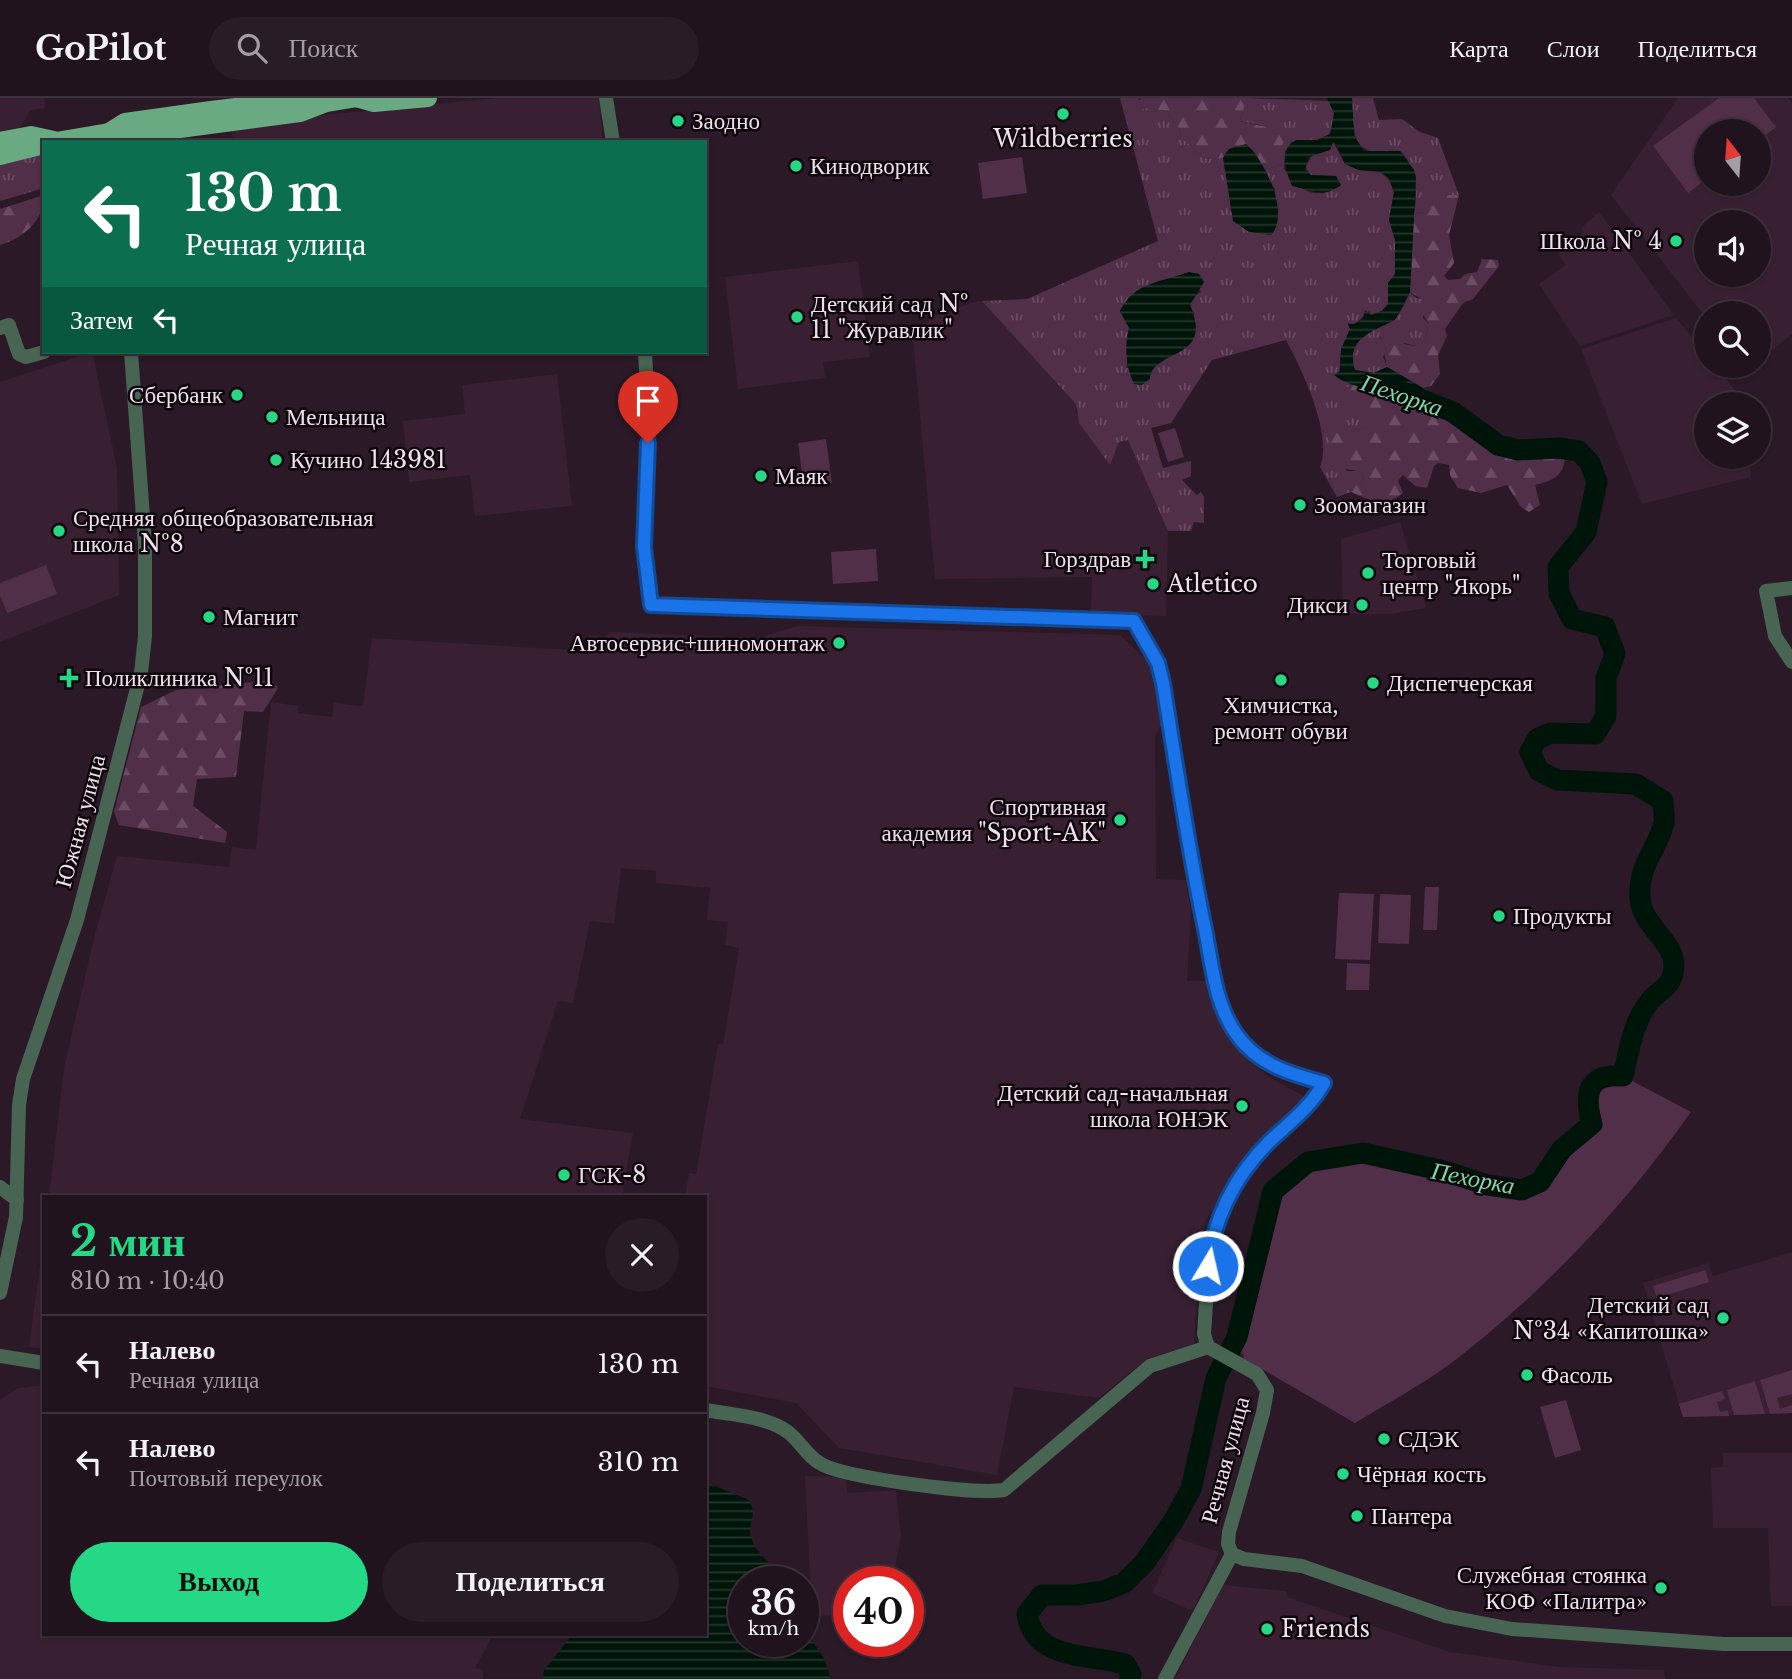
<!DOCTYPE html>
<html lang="ru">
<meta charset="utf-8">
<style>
:root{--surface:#20131d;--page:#281c26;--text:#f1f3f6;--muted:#a29ea4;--line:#3d323b;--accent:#25d886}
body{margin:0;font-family:"Libre Baskerville",serif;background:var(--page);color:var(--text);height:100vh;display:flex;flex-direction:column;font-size:26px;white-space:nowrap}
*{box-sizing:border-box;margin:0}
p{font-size:23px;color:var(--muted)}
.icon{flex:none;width:38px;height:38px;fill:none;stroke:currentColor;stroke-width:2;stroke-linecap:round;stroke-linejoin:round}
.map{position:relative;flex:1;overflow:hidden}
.panel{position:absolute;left:42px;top:1097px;width:665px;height:441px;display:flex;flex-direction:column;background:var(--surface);border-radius:0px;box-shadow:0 2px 5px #0004,0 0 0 2px var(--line)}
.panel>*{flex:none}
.top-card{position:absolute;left:42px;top:42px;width:665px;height:214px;border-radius:0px;box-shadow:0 2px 5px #0004,0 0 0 2px var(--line);background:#0b6e4f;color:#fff;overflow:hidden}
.needle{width:46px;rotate:343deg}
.controls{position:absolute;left:1694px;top:21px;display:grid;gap:14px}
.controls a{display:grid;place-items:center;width:77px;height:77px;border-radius:50%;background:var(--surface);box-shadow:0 2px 5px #0004,0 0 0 2px var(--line);font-size:35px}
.speed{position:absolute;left:728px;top:1468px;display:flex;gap:14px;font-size:35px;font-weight:700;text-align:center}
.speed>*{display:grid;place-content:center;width:91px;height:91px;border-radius:50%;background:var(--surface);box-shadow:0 2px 5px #0004,0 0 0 2px var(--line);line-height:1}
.speed small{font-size:18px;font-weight:400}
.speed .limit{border:10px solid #d22;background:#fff;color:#111}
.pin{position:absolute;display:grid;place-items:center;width:60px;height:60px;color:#fff;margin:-72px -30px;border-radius:50% 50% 50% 0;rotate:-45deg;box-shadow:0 0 7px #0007}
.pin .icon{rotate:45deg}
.me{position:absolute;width:77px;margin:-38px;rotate:9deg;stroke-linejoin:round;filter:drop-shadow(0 0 5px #0008)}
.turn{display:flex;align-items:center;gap:24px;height:147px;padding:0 28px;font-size:32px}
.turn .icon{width:91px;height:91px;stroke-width:2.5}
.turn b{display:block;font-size:49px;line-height:60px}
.then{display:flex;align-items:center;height:66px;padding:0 28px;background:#0003;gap:14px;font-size:26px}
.round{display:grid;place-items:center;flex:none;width:74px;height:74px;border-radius:37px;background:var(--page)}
.headline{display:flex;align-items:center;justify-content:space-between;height:119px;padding:0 28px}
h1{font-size:42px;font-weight:700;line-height:52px;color:var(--accent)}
.cta{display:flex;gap:14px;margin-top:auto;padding:14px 28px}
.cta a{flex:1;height:80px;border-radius:42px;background:var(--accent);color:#111;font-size:28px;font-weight:700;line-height:80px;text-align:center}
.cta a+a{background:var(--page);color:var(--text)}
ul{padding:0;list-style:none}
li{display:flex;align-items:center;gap:21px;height:98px;padding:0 28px;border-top:2px solid var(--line)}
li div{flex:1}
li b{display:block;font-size:26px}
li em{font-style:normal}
header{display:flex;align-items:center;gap:42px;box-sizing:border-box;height:98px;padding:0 35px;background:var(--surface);border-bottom:2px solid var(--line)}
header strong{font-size:33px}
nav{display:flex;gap:38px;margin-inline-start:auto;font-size:24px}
.search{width:490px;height:63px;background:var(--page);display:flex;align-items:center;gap:18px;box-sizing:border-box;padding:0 24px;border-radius:38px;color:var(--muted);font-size:26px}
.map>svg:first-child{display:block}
.built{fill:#382032;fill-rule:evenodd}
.grass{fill:url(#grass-tufts);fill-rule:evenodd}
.forest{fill:url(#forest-firs)}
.park{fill:#522f49}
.water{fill:url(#water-rules)}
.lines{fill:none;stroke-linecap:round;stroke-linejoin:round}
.river{stroke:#001509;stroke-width:21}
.minor{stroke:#476552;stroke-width:14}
.major{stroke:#6aaa83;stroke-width:18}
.route-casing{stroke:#114b97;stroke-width:18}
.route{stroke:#1a73e8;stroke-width:12}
.poi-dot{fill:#25d886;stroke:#0f070d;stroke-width:2.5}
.labels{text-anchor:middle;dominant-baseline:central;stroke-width:5;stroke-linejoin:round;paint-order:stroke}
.poi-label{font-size:23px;fill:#eee1eb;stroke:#0f070d;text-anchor:start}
.street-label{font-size:23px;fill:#eee1eb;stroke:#0f070d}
.water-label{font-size:24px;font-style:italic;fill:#75dfa1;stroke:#0f070d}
</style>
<header>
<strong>GoPilot</strong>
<div class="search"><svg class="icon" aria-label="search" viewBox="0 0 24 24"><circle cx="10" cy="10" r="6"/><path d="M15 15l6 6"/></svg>Поиск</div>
<nav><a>Карта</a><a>Слои</a><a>Поделиться</a></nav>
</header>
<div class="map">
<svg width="1792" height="1581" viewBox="0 0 1792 1581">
<defs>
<pattern id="grass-tufts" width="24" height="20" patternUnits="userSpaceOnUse" patternTransform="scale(1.75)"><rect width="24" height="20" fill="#522f49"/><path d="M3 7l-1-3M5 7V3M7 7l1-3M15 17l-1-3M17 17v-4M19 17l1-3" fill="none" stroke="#6b4d63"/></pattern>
<pattern id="forest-firs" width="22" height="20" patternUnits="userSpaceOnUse" patternTransform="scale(1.75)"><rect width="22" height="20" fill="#522f49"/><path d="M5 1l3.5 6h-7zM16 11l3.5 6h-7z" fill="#6b4d63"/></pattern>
<pattern id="water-rules" width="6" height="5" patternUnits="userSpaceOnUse" patternTransform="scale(1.75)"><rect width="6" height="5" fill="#001509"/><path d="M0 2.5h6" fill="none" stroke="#26372d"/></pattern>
</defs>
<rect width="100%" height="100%" fill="#2b1927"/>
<g class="built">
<path d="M0,0H44L45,10L31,12L15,36L0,38Z"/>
<path d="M497,0H599L603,44H233L231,26Z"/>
<path d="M1678,0H1788L1792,5V236L1759,263V215H1706V220L1611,97ZM1706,33H1759V86H1706ZM1706,124H1759V177H1706Z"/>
<path d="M1599,114L1674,217L1580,248L1539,186L1566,167L1558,156L1584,134L1581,130Z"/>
<path d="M858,163L870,259L823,264L825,280L738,291L725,179Z"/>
<path d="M977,203H982L1077,306L1075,313L1110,367L1119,344L1128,342L1168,433L1166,518L1091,516L1092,479L935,481L913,240L932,219Z"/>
<path d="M1676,220L1706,256V268H1716L1745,306H1706V359H1749L1751,379L1642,406L1581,251Z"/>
<path d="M92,254L117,370L119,497L0,544V284Z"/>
<path d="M557,276L572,408L475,418L470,377L409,384L403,323L465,316L462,287Z"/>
<path d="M1400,424L1426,510L1391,516H1343L1341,441Z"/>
<path d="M798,528L1120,537L1149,564L1163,596V625L1155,637L1156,781L1185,782L1191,812L1187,883H1206L1214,912L1227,939L1246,960L1269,979L1309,1001L1244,1065L1205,1123L1198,1180L1191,1179L1190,1191L1197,1192L1194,1246L1147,1261L1099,1300L1014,1289L997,1377L839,1350L796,1305L705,1288V1099H685L689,1075L696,1076L718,946H723L739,850L725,847L728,824L707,822L710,790L656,785V773L621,770L614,826L590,823L573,905L558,903L520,1021L633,1035L622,1099H49L64,970L95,836L117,758L229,769L232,749L256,752L271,604L298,608V615L332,619L334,605L363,608L372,540L588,553L589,537L606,538L612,534L758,540Z"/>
<path d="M44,1138V1251L29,1249Z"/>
<path d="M1792,1154V1315L1683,1319L1643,1185L1708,1165L1713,1178Z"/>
<path d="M44,1287V1536L493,1537L475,1570L483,1572V1581H0V1302L18,1290Z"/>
<path d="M1723,1355H1792V1508H1771L1768,1430H1713L1711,1370L1723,1369Z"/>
<path d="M805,1378L845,1379L847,1395L896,1392L901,1439L892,1484H849V1517L812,1518Z"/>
<path d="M1177,1440L1219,1454L1193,1513L1152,1495Z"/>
<path d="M1223,1487L1286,1493L1287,1499L1450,1554L1561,1569L1664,1572L1665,1581H1175Z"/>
</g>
<g class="grass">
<path d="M1120,0H1142L1138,1L1147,10L1166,13L1180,32L1181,40C1200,52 1196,65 1223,60L1229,82L1231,114L1276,119L1275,91L1264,73L1281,66L1260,27L1240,23L1247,0L1331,3L1335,20L1330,36L1317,42L1291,44L1285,59L1284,71C1297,87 1308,101 1331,93L1336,78L1311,77L1305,69L1314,55L1330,52L1333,44L1345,66L1359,72L1380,74L1390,83L1394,94L1389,122L1395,142V176L1388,185V206L1382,213L1371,217L1369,213L1354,227L1348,225L1350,231L1341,254L1339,275L1351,286L1342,295L1367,310L1368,329L1351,334L1339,348L1344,353L1346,373H1358L1364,379L1362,386L1350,390L1351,394L1337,399L1320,369C1333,336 1302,272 1286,242L1212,262L1171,325L1151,330L1163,370L1191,363V378L1182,382L1197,397L1201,394L1204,399V425L1194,424L1191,433H1168L1128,342L1119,344L1110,367L1079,325L1076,306L982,203L1027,201L1158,143ZM1189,174L1201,194L1193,199L1190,207L1194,215L1151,272L1126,270C1130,256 1125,244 1129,230L1120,213L1167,182Z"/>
<path d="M1352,0H1373L1379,22L1402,21L1420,34L1438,40L1459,97H1447L1425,114L1414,115C1419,96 1415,65 1400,53L1371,54L1357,46L1353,25Z"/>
<path d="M44,52V90L0,103V61Z"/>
<path d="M1410,194L1416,200L1423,201V220L1429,226L1426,239L1416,248L1380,239L1386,252L1383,259L1387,269L1374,275L1355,272C1343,235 1381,234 1397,218C1403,212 1406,201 1410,194Z"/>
</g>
<g class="forest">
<path d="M1142,0H1247L1240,23L1287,34V39L1279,52L1281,66L1264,73L1253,52L1236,48L1226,54L1223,60C1196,65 1200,52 1181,40L1180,32L1166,13L1147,10L1139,13L1133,8Z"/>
<path d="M44,97C44,123 23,140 0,147V111Z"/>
<path d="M1447,97H1459L1449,137L1454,165L1444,178L1448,182L1460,181L1465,176L1477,174L1482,161L1498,162L1499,168L1473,201L1463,205L1445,231L1447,238L1438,257L1440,276L1431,288L1423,290L1387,269L1380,234H1393L1404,239V246L1415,248L1426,239L1429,226L1421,214L1423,202L1410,194L1414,115L1425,114V106L1432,98L1438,102Z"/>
<path d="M1351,286L1400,298L1416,309L1428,310L1495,356L1513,359L1565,357C1565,377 1553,383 1535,387L1540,407L1529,414L1521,409L1507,387L1481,395L1458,390L1450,377L1449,367L1438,365L1434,368L1427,390L1415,388L1403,377L1398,383L1403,395C1383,411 1372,403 1351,394L1350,390L1356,384L1362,386L1364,379L1358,373L1341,370L1338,362L1344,353L1331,345L1330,337L1337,329L1352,334L1367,329L1363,318L1367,310L1347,308L1341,301L1342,295Z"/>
<path d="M272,582L278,590L263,614L244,613L236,679L197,681L193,708L227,734L225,745L119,727L114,714L141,609L176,592Z"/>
</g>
<g class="park">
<path d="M1719,0H1754L1776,29L1759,42V33H1706V81L1688,95L1653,48Z"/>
<path d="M1022,59L1027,95L983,101L978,65Z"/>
<path d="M1175,330L1184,359L1168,364L1158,335Z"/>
<path d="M826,341L832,385L804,389L798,345Z"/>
<path d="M876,451L878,483L833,486L831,454Z"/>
<path d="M46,467L57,496L7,515L0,497V485Z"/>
<path d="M1425,789H1439L1437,832H1423Z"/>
<path d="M1339,795L1374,796L1370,862L1335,861Z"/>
<path d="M1380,796L1411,797L1409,846L1378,845Z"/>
<path d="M1347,865L1370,866L1369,892H1346Z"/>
<path d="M1609,977L1623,978L1691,1014C1623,1110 1543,1195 1450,1266C1420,1288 1386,1306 1355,1325L1243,1260L1244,1257L1232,1250L1244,1216L1245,1198L1273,1093L1308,1064L1363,1055L1444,1073L1488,1087L1522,1092L1540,1084L1562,1051L1592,1026C1585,999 1583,992 1609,977Z"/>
<path d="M1705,1172L1709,1184L1657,1200L1653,1188Z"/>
<path d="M1792,1272V1296L1777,1300L1780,1311L1792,1307V1315L1770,1316L1760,1282Z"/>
<path d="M1755,1283L1765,1316L1734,1317L1727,1292Z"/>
<path d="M1722,1293L1725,1301L1717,1304L1720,1314L1728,1312L1729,1318L1683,1319L1679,1306Z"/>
<path d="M1566,1302L1581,1352L1555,1360L1540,1309Z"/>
</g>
<g class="water">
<path d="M1327,0H1352L1354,37L1364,53H1400L1414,72L1416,80L1410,194L1395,222C1374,233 1345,240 1355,272L1374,275L1387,269L1423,290L1412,305C1388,292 1352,292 1334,277L1340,273L1341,251L1350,231L1348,226H1354L1363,220L1365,212L1371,217L1382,213L1388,206V185L1395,176V142L1389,122L1394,94L1388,79L1380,74L1359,72L1345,66L1336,46L1333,44L1330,52L1309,59L1305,72L1311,77L1336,78L1341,87C1323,101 1311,92 1292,88C1286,72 1277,53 1296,42H1317L1330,36L1334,15Z"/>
<path d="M1246,46C1264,61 1291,116 1271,137L1249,134L1233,123L1223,60L1229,51Z"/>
<path d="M1189,174L1199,176L1204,184L1190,207C1215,264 1152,250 1150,281L1142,287L1134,286C1126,269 1124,248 1129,230L1120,213C1134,184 1162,184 1189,174Z"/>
<path d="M705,1384L749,1402C759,1420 746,1425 751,1439C757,1459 775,1466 783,1484H744V1544H803V1530L824,1560L831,1581H542L544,1572L572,1537L705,1536Z"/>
</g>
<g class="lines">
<path class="river" d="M1130,1581L1131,1576L1125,1566C1090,1556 1034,1563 1027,1516L1042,1497H1077L1103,1493L1124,1485L1145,1464L1174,1422L1191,1391L1216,1280L1237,1239L1273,1093L1308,1064L1363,1055L1444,1073L1488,1087L1522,1092L1540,1084L1562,1051L1592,1026C1584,997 1586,975 1623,978C1629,953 1633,923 1650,903C1659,892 1670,890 1673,875C1680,844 1642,831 1640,800C1638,764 1658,753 1664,724C1665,718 1663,709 1663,703L1636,686L1558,682L1539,673L1530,654L1537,641L1551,635L1595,636L1606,618V580L1615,556L1605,529L1572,521L1559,495L1558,469L1586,434L1597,384L1590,365L1579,353L1559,350L1518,352L1498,347L1453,314L1389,289"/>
<g class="minor">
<path d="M606,0L613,44"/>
<path d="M0,230L9,227L19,256L26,259L44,254"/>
<path d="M645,254L649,327L644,449L651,507L1134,523L1158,565L1163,585L1188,744L1216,888L1225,916L1238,939L1261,961L1277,970L1324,985C1309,1011 1286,1026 1266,1048C1206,1115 1210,1151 1204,1236L1208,1249L1257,1276L1267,1292L1263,1315L1229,1434L1228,1446L1232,1456"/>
<path d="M1792,490L1766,493L1775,538L1792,564"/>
<path d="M0,1089L17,1102"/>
<path d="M0,1195L16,1119L19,1007L23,981L77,822L141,575L145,538V446L131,254"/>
<path d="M0,1258L44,1265"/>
<path d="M705,1312C732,1317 766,1318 788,1334C801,1344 808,1360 823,1367C850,1380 975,1397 1004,1392L1150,1268L1208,1249"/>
<path d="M1232,1456L1244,1461L1302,1468L1445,1518L1512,1531L1724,1546H1792"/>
<path d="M1165,1581L1232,1456"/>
</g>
<g class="major">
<path d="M356,0L374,5L428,0"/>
<path d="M109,34L125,24L211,12L292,2L323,4"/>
<path d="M0,43L31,37L54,42"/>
<path d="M50,44L109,34L127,38L300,15L326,5L356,0"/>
<path d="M0,58L44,47"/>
</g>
</g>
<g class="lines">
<defs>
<path id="route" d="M648,345L644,449L651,507L1134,523L1158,565L1163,585C1176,667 1188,750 1205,831C1212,867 1215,907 1237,937C1258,967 1291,976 1324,985C1310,1010 1289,1025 1269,1044C1234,1079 1214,1119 1208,1168"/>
</defs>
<use href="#route" class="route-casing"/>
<use href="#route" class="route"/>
</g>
<g class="poi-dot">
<circle cx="1063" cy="16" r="7"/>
<circle cx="678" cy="23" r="7"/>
<circle cx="796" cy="68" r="7"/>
<circle cx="1676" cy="143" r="7"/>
<circle cx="797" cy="219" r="7"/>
<circle cx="237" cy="297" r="7"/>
<circle cx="272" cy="319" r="7"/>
<circle cx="276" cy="362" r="7"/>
<circle cx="761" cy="378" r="7"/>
<circle cx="1300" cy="407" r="7"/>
<circle cx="59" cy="433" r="7"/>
<path d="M1141.5 450.5h7v7h7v7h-7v7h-7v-7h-7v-7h7z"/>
<circle cx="1368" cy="475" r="7"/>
<circle cx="1153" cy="486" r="7"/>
<circle cx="1362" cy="507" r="7"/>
<circle cx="209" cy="519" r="7"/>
<circle cx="839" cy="545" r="7"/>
<path d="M65.5 569.5h7v7h7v7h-7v7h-7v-7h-7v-7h7z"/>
<circle cx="1281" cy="582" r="7"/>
<circle cx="1373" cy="585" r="7"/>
<circle cx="1120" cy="722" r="7"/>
<circle cx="1499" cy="818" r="7"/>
<circle cx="1242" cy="1008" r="7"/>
<circle cx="564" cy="1077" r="7"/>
<circle cx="1723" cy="1220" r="7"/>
<circle cx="1527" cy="1277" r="7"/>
<circle cx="1384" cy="1341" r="7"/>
<circle cx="1343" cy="1376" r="7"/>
<circle cx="1357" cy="1418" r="7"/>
<circle cx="1661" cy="1490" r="7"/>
<circle cx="1267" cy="1531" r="7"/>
</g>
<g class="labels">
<g class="poi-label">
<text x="692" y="23">Заодно</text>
<text x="1063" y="41" text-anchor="middle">Wildberries</text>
<text x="810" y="68">Кинодворик</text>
<text x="1662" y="143" text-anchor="end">Школа № 4</text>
<text x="811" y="206">Детский сад №<tspan x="811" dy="26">11 "Журавлик"</tspan></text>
<text x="223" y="297" text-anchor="end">Сбербанк</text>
<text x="286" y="319">Мельница</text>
<text x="290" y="362">Кучино 143981</text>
<text x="775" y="378">Маяк</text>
<text x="1314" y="407">Зоомагазин</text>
<text x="73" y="420">Средняя общеобразовательная<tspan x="73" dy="26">школа №8</tspan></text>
<text x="1131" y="461" text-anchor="end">Горздрав</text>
<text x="1382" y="462">Торговый<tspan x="1382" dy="26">центр "Якорь"</tspan></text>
<text x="1167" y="486">Atletico</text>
<text x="1348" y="507" text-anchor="end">Дикси</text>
<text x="223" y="519">Магнит</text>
<text x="825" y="545" text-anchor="end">Автосервис+шиномонтаж</text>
<text x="85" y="580">Поликлиника №11</text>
<text x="1387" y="585">Диспетчерская</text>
<text x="1281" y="607" text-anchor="middle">Химчистка,<tspan x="1281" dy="26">ремонт обуви</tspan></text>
<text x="1106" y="709" text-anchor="end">Спортивная<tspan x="1106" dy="26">академия "Sport-AK"</tspan></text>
<text x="1513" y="818">Продукты</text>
<text x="1228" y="995" text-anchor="end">Детский сад-начальная<tspan x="1228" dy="26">школа ЮНЭК</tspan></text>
<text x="578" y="1077">ГСК-8</text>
<text x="1709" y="1207" text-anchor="end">Детский сад<tspan x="1709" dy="26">№34 «Капитошка»</tspan></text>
<text x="1541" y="1277">Фасоль</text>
<text x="1398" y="1341">СДЭК</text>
<text x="1357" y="1376">Чёрная кость</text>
<text x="1371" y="1418">Пантера</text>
<text x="1647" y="1477" text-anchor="end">Служебная стоянка<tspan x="1647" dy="26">КОФ «Палитра»</tspan></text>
<text x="1281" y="1531">Friends</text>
</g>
<g class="street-label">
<text transform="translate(80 723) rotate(-75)">Южная улица</text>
<text transform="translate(1225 1362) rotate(-75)">Речная улица</text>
</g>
<g class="water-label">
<text transform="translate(1402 297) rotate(19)">Пехорка</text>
<text transform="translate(1473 1080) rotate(11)">Пехорка</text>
</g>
</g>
</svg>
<div class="controls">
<a><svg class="needle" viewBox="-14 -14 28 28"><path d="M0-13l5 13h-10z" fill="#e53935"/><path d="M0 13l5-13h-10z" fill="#a29ea4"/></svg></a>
<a><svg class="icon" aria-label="sound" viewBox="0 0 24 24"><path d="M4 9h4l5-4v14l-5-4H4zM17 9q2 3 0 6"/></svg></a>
<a><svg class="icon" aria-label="search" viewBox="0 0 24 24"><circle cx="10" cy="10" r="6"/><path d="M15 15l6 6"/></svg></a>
<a><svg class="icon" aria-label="layers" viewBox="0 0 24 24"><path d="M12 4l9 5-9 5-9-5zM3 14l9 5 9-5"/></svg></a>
</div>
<div class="speed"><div>36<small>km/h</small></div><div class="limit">40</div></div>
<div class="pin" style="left:648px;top:345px;background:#d93025"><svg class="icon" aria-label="arrive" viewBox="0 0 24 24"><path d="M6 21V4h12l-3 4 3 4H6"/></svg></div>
<svg class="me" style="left:1208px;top:1168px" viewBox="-20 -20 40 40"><circle r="17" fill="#1a73e8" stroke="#fff" stroke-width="3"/><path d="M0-11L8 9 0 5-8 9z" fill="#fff"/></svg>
<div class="top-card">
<div class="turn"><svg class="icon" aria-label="left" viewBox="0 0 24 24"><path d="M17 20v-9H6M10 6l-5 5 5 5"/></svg><div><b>130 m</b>Речная улица</div></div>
<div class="then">Затем<svg class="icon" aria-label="left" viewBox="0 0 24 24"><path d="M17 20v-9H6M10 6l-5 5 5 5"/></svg></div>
</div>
<section class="panel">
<div class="headline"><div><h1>2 мин</h1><p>810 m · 10:40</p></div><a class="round"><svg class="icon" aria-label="close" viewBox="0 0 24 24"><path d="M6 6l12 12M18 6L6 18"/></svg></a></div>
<ul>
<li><svg class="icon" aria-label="left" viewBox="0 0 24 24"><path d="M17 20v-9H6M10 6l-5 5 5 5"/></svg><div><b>Налево</b><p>Речная улица</p></div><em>130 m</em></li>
<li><svg class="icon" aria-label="left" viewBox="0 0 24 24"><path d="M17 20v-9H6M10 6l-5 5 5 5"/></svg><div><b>Налево</b><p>Почтовый переулок</p></div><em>310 m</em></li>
</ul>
<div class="cta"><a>Выход</a><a>Поделиться</a></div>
</section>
</div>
